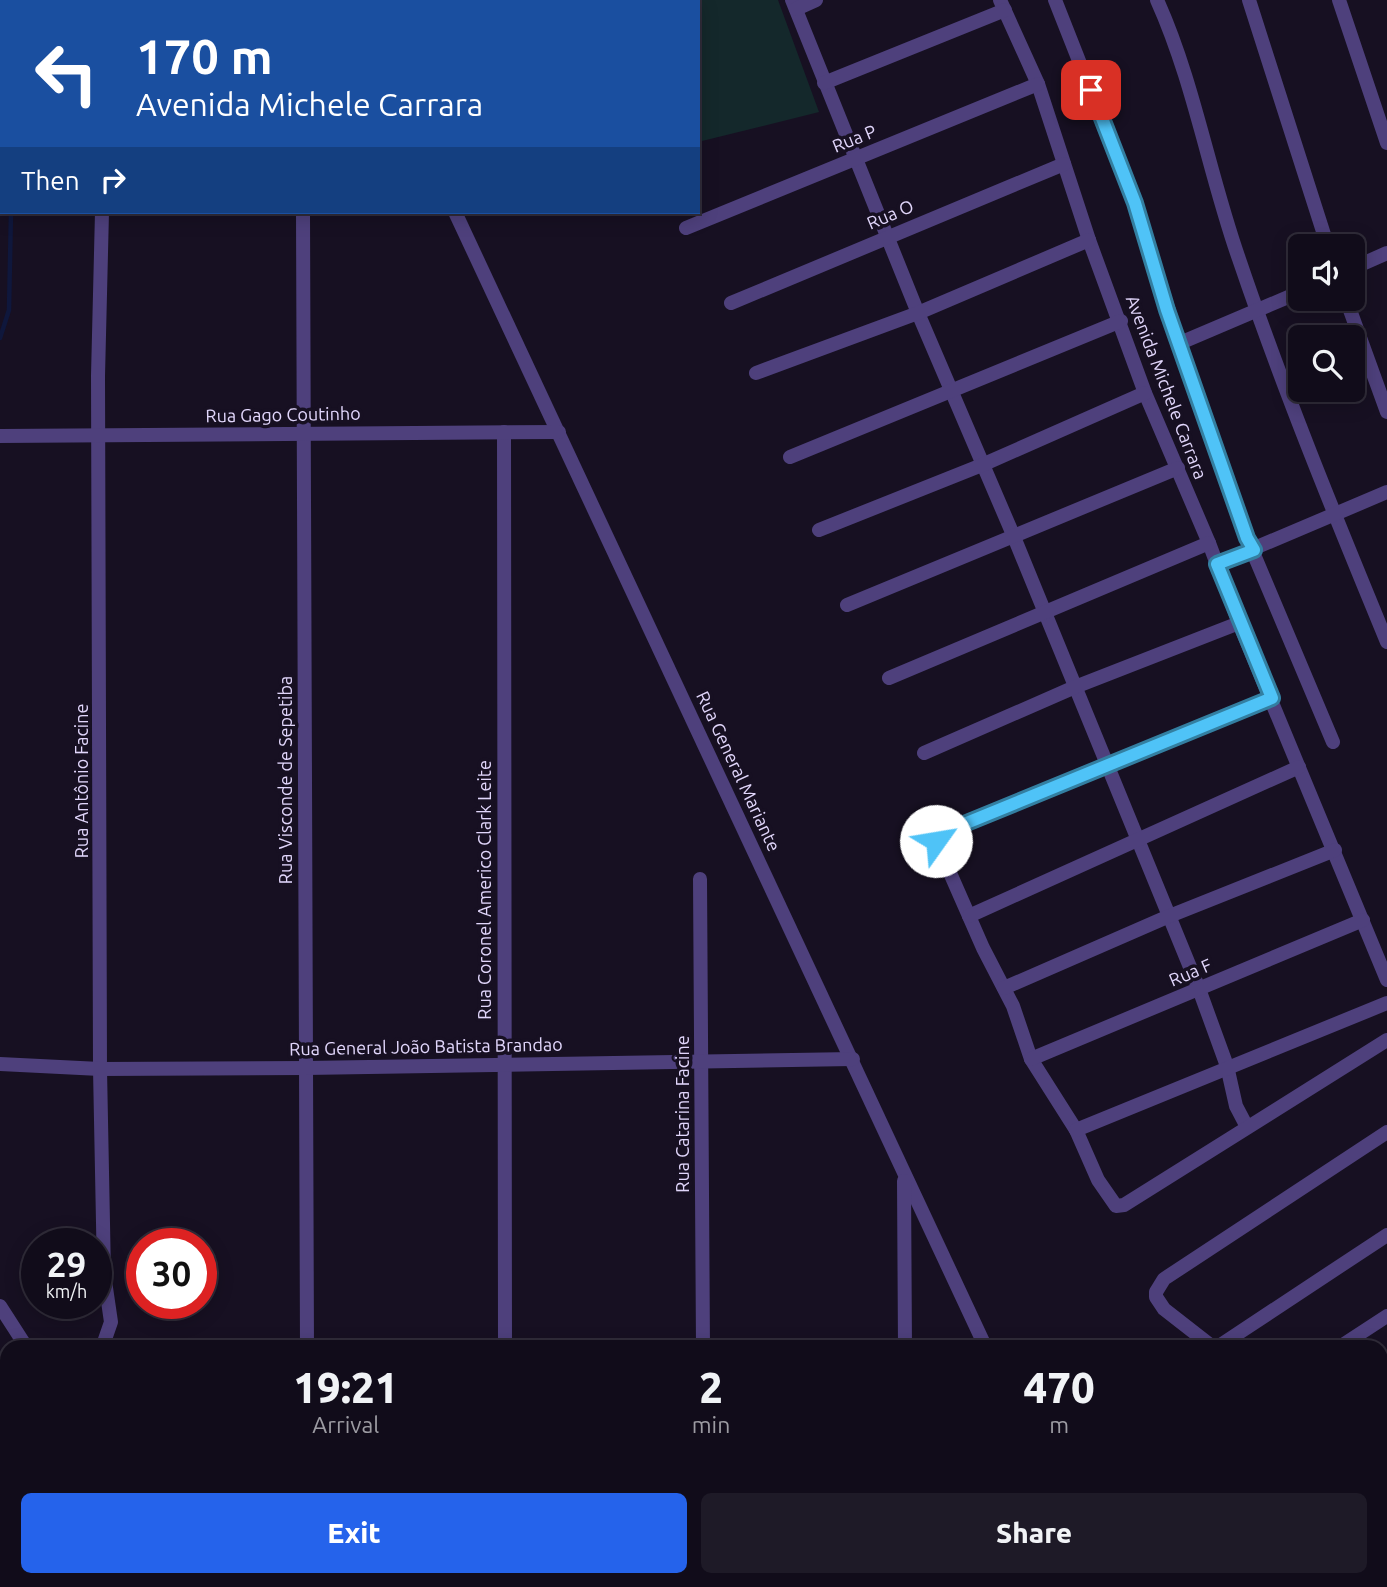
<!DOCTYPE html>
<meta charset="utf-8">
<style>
:root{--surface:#110c1a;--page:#1e1a27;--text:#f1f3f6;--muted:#9c9ba2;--line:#302c39;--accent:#2563eb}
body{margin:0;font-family:Ubuntu,sans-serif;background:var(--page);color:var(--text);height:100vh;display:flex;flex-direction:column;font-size:26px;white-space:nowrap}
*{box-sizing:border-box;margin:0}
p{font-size:23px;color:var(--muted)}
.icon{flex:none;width:38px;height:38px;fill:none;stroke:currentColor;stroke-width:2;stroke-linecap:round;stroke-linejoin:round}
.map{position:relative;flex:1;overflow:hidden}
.sheet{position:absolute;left:0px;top:1340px;width:1388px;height:247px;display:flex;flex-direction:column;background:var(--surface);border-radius:21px 21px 0 0;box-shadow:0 4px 18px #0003,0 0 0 2px var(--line)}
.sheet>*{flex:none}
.banner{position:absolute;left:0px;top:0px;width:700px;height:214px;box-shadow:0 4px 18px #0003,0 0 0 2px var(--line);background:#1a4fa0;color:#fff;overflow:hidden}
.buttons{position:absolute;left:1288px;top:234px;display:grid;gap:14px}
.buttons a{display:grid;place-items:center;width:77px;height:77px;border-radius:10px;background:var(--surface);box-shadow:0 4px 18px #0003,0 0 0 2px var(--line);font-size:35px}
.speed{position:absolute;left:21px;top:1228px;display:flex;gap:14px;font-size:35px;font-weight:700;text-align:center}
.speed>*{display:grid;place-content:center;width:91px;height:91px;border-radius:50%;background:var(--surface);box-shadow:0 4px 18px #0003,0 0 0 2px var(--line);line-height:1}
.speed small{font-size:18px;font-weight:400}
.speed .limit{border:10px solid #d22;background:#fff;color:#111}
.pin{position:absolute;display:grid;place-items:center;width:60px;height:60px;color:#fff;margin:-30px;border-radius:14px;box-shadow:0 4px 10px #0006}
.me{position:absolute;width:77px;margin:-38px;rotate:58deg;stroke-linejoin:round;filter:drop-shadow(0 0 5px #0008)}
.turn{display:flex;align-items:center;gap:24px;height:147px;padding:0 21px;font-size:32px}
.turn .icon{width:91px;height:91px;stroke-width:2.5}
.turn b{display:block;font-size:49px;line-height:60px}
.then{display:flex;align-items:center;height:66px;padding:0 21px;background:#0003;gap:14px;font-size:26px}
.eta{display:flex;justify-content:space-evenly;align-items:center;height:119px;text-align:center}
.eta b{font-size:42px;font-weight:800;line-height:49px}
.action{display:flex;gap:14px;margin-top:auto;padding:14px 21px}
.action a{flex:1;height:80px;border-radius:10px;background:var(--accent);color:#fff;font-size:28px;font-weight:800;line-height:80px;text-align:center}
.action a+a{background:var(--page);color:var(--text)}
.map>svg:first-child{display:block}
.green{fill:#14282b}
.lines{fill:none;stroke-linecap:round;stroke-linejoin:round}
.stream{stroke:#0f173c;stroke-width:4.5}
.lane{stroke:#4e407c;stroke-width:8}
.street{stroke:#4e407c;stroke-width:14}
.route-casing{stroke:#337fa1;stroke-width:18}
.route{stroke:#4fc3f7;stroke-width:12}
.labels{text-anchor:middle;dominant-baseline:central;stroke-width:7;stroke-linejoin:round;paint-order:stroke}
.street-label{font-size:18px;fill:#e1d6fb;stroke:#171022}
</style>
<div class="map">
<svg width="1387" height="1587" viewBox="0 0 1387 1587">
<rect width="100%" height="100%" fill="#171022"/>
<g class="green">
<path d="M609,0H778L819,112L698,142V2Z"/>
<path d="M1381,1426L1387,1431V1587H1244L1241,1580H1381Z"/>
</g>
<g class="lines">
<g class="stream">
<path d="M126,2L128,0"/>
<path d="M0,338L9,310L11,212"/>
<path d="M0,1374L7,1380"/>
<path d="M266,1580L274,1587"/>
</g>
<path class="lane" d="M0,136L2,127"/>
<g class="street">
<path d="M355,0L356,2"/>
<path d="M792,0L918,313L1014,537L1199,989L1227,1066L1236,1106L1247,1127"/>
<path d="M1000,0L1038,84L1089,240L1145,393L1209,543L1239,623L1387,980"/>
<path d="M1055,0L1135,203L1196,397L1247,538L1333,742"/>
<path d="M1157,0C1194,82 1209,174 1239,259C1283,389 1335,516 1387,642"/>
<path d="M1249,0L1328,247"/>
<path d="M1339,0L1387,143"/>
<path d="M64,2L66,0"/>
<path d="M303,2V0"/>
<path d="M796,9L816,0"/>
<path d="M0,32H2"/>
<path d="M824,83L1005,10"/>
<path d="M102,212L98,376L100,1069L104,1274L111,1322L102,1348"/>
<path d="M303,212L307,1348"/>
<path d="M455,212L986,1348"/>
<path d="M686,228L1038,84"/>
<path d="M1353,268L1387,253"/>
<path d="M1346,299L1387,412"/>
<path d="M731,303L1064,164"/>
<path d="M1180,343L1300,292"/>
<path d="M756,373L918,313L1089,240"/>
<path d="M504,432L505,1348"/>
<path d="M0,436L559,432"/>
<path d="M790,457L1121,321"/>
<path d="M819,530L982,465L1145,393"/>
<path d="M1217,564L1387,492"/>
<path d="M847,605L1178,468"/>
<path d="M889,678L1209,543"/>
<path d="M1272,698L942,833L936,841L983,948L1013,1006L1031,1059L1076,1130L1098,1180L1116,1206L1124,1205L1387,1040"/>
<path d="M924,753L1075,687L1239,623"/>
<path d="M700,879L703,1348"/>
<path d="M969,916L1299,767"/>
<path d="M1004,988L1167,917L1335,850"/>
<path d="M1031,1059L1363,920"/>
<path d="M0,1064L100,1069L306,1068L853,1059"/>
<path d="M1076,1130L1387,1003"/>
<path d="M904,1181L905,1348"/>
<path d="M0,1306L27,1348"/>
<path d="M1214,1348L1164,1309L1156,1297V1292L1164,1279L1387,1132"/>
<path d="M1216,1348L1387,1235"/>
<path d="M1338,1348L1387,1316"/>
<path d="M1381,1416L1387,1412"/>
<path d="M106,1580V1587"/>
<path d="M314,1580L321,1587"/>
<path d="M506,1580V1587"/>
<path d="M705,1580V1587"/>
<path d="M907,1580V1587"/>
<path d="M1096,1580L1099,1587"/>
<path d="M1231,1580L1234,1587"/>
</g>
</g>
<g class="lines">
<defs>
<path id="route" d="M936,841L942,833L1272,698L1217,564L1254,550L1247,538L1167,310L1135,203L1091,90"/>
</defs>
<use href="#route" class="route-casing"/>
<use href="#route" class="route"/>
</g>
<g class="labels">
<g class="street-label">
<text transform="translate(854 138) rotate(-22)">Rua P</text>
<text transform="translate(890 214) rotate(-23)">Rua O</text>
<text transform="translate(1167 387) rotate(69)">Avenida Michele Carrara</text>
<text transform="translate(283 414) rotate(-1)">Rua Gago Coutinho</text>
<text transform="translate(739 771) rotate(65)">Rua General Mariante</text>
<text transform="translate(285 780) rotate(-90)">Rua Visconde de Sepetiba</text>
<text transform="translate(81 781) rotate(-90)">Rua Antônio Facine</text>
<text transform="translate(484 890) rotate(-90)">Rua Coronel Americo Clark Leite</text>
<text transform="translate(1190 972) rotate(-23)">Rua F</text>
<text transform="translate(426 1046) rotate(-1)">Rua General João Batista Brandao</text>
<text transform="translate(682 1114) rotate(-90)">Rua Catarina Facine</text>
</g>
</g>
</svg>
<div class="buttons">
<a><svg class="icon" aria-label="sound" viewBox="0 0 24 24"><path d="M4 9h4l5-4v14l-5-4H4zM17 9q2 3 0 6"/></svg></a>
<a><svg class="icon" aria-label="search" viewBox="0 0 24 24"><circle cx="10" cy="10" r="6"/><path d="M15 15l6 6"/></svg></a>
</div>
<div class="speed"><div>29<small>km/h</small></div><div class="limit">30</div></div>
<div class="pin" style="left:1091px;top:90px;background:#d93025"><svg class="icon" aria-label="arrive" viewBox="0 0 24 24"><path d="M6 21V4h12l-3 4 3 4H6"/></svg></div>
<svg class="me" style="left:936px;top:841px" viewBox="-20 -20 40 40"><circle r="19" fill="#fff"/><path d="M0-13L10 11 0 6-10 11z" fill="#4fc3f7"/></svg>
<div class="banner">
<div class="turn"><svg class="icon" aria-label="left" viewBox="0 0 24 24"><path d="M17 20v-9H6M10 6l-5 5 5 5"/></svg><div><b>170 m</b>Avenida Michele Carrara</div></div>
<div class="then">Then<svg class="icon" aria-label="right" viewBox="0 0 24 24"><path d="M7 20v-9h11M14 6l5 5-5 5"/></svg></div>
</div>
<section class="sheet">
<div class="eta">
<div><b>19:21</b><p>Arrival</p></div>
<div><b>2</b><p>min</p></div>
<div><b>470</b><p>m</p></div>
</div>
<div class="action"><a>Exit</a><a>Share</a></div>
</section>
</div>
